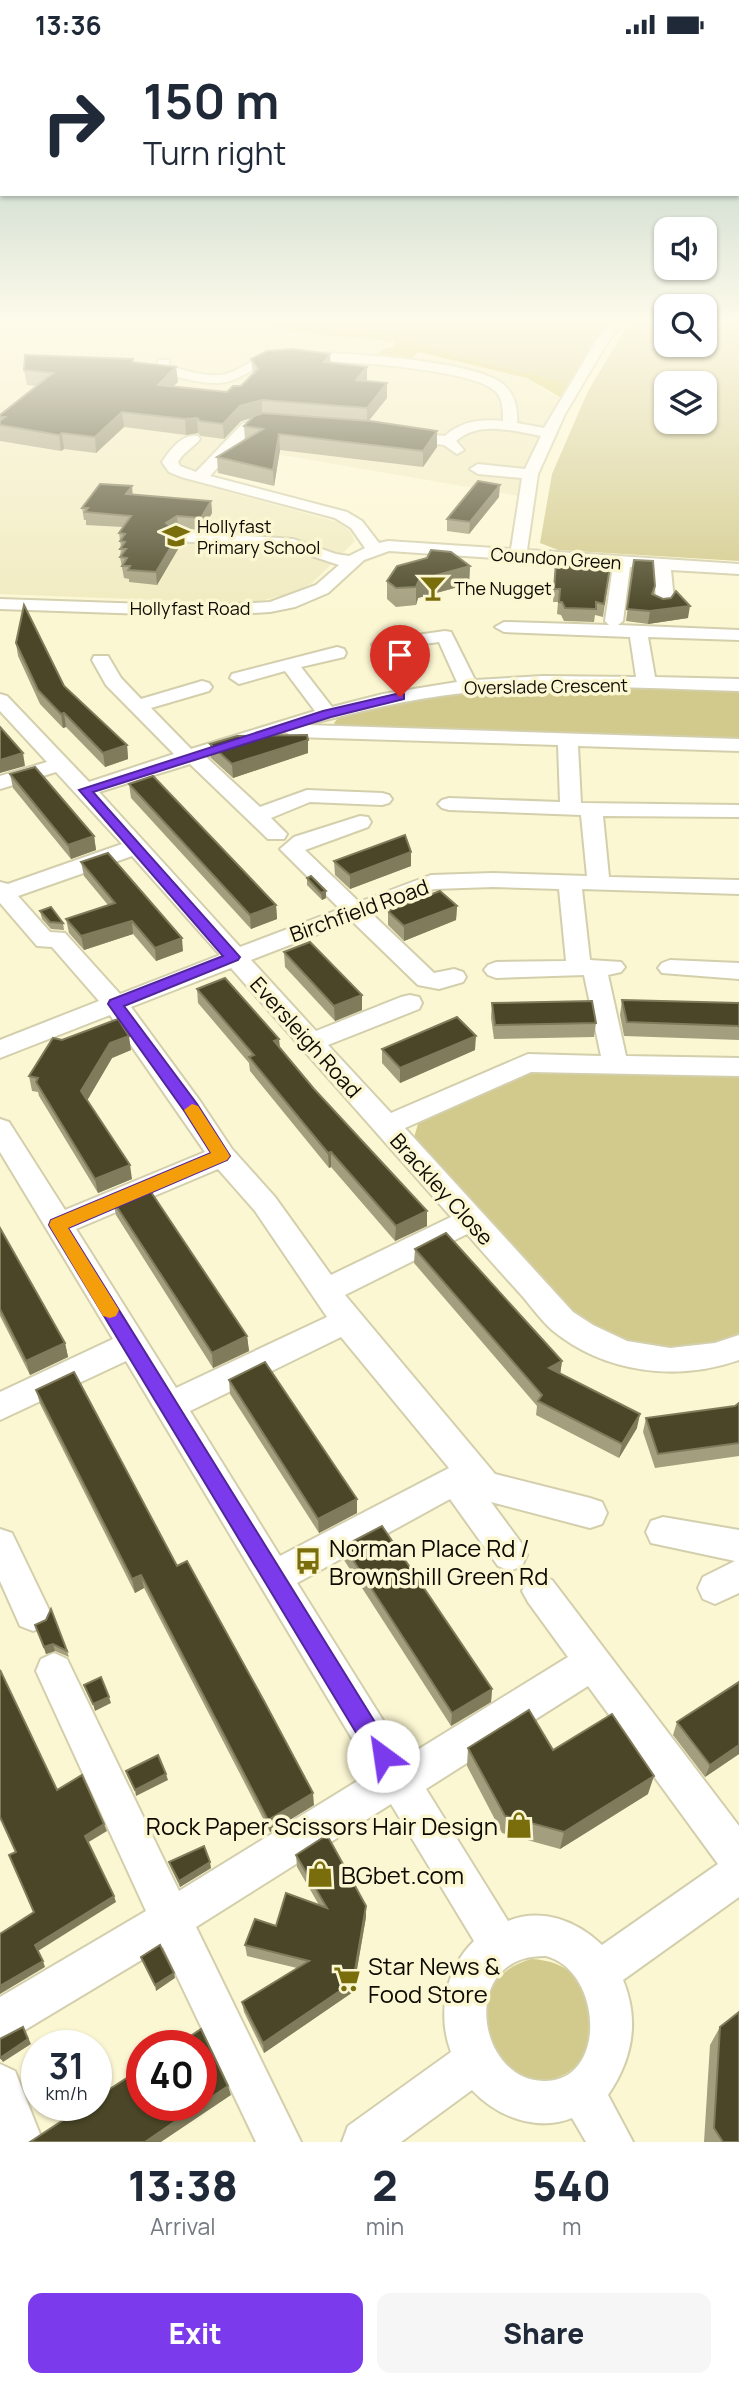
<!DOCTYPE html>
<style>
:root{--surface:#fff;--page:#f6f6f7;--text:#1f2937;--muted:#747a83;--accent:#7c3aed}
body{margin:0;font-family:Manrope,sans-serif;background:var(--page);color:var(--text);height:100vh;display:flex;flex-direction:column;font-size:26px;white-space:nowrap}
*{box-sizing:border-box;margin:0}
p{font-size:23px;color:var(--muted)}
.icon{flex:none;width:38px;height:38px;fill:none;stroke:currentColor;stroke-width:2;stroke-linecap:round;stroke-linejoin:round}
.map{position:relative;height:2093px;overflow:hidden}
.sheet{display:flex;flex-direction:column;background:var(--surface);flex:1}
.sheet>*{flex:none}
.hud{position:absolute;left:0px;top:0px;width:740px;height:147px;box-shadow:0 2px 5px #0004;background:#fff;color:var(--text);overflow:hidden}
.controls{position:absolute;left:654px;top:168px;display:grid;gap:14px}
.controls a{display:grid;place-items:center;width:63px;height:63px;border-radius:14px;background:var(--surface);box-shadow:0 2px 5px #0004;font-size:35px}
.speed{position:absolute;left:21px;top:1981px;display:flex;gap:14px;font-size:35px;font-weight:700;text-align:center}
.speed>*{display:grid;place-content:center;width:91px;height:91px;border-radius:50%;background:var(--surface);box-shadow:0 2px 5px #0004;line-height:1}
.speed small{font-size:18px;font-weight:400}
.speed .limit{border:10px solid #d22;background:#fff;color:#111}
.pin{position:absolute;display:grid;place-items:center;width:60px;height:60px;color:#fff;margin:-72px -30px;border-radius:50% 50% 50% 0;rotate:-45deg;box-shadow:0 0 7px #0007}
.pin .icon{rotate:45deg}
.me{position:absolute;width:77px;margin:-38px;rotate:329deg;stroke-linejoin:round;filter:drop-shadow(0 0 5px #0008)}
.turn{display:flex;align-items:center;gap:24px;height:147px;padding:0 28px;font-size:32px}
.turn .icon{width:91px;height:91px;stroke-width:2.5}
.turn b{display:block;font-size:49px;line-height:60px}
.eta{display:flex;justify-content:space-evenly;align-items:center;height:119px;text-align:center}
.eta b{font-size:42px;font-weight:800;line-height:49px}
.primary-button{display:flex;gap:14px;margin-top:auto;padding:14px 28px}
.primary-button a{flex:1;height:80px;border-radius:14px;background:var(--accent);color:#fff;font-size:28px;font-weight:800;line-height:80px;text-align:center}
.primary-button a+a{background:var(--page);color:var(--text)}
.status{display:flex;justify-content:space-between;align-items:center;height:49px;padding:0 35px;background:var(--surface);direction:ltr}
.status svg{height:19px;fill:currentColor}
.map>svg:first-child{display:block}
.built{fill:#f1ebc0}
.green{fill:#d2ca8c;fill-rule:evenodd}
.forest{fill:#d6c863}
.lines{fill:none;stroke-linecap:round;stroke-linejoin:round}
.minor-casing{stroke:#d3cfac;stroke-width:4}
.minor{fill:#fff;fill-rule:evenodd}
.wall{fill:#a39e7d}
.shaded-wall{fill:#7f7b5b}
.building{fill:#4a4627;stroke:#7f7b5b;stroke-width:2}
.route{fill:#7c3aed;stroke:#51269a;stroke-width:2}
.slow{fill:#f59e0b}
.labels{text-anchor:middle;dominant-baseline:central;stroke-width:7;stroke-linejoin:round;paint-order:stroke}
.far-poi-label{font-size:18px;fill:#0d0b02;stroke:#fcf7d3;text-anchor:start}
.far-street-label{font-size:18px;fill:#0d0b02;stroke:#fcf7d3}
.street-label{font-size:21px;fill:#0d0b02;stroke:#fcf7d3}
.near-poi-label{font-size:24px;fill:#0d0b02;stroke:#fcf7d3;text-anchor:start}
</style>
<div class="status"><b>13:36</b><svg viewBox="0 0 49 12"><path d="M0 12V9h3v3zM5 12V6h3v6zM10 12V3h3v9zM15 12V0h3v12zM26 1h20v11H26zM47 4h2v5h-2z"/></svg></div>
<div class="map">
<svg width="739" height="2093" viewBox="0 0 739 2093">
<rect width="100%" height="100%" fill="#fcf7d3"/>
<path class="built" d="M0,274H251L277,281L334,285L394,294L395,298L527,329L553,346L567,349L526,448L276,405L229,400L192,433L337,473L350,482L355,492L312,534L292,544L260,552L233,554L0,545Z"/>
<g class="green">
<path d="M338,274H610L595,291L569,334L457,307L396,286Z"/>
<path d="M629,274H667V296H705V274H739V512L558,501L540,494L552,425L588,342ZM667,334H705V373H667Z"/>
<path d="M507,639L739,641V690L339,679L334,674L338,669L418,650Z"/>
<path d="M531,1022L739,1025V1288L713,1298L644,1300L581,1275L413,1092L418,1075Z"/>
<path d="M531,1910C570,1912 588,1933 590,1971C591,1983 592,1991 587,2002C582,2014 572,2022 561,2027C498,2054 445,1934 531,1910Z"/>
</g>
<path class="forest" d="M251,274H338L396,286L457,307L569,334L560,348L527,329L418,303L408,313L374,309L384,300L394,298V293C347,287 296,286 251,274Z"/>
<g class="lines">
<defs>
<g id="minor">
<path d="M610,274H623L607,294L565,365L538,425L527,501L739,515V525L671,521L674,551L667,559L661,560L652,555L656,550L654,519L630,518L623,572L618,576L739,581V591L648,588L655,628L739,630V642C647,639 554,633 463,644C410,650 359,662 307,676L739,690V702L578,697L581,754L739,756V768L603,767L609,828L739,831V845L582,840L590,911L621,913L625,918L621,923L608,926L626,1007L739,1009V1027L531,1023L405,1079L573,1263L593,1276L627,1292L670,1299L715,1294L739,1286V1311C677,1333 604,1324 552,1281C542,1272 533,1260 524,1249C505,1228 486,1207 467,1185L345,1246L495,1425L590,1449L602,1453L607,1464L602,1475L590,1479L491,1453L522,1495L527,1506L522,1517L510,1522L498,1517L450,1450L297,1534L406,1708L568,1608L528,1553L522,1542L528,1531L540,1526L552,1531L739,1777V1848L623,1931C640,1972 632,2011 608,2046L633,2093H586L572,2069C537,2083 497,2068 472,2041L401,2093H342L348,2077L451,2003C437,1966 445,1920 474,1892L391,1755L196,1878L301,2093H256L163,1898L15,1987L0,1993V1948L146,1862L36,1622L41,1610L54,1604L67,1610L179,1842L372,1723L126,1312L0,1371V1343L113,1290L0,1103V1070L9,1073L65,1161L205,1103L110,966L0,1009V991L99,952L52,898L37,897L0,854V833L8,835L122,795L56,723L0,740V727L47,713L0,662V645L7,647L89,733L174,705L106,636L92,611L94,607H108L121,629L141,650L202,632L209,634L212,638L209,642L151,659L191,700L315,662L285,622L239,635L230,629L232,625L337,598L344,600L346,604L344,608L301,618L332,658L383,645L457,633L439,593L381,601L375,600L372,596L375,592L381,591L445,582L451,583L475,631L543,627L636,628L630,588L504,583L495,578L504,573L609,576L605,572L613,517L389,502L364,511L328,544L295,558L270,563L205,567L0,560V550L205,557L270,553L316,536L339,516L291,500L178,492L170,487L178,482L293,490L336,505L349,507L365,499L351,479L335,469L181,428L169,423L162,413C170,401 182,384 198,387L200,390C193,399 183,403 178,413L180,417L196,423L243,374L276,370L281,371V377L252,381L210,427L347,463L362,472L379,494L388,492L511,500L522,429L478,425L470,420L478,415L525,420L541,387C513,382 479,371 456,392L464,401L457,405L444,396L401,390L394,386L401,382L445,387C461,372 481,370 503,372C503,361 503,349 495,342C471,318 310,308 274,313C254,316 240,333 219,334C198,335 176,327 156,322L154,319L159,311H169V317C185,321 204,328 222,326C239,323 253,308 271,305C311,299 474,310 503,335C515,345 518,359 517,374L544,379L596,292ZM285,683L294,688L558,696L560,753L449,749L442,751L438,755L442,759L449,761L581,766L587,827L493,824L431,826L359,853L305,801L368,778L371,773L368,768L360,767L294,788L280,800L340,860L240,898L99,743L190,715L268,790H284L287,785L271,769L310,753L382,756L389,754L392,750L389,746L382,744L307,741L260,758L206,708ZM132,807L220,906L120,945L65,884L50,883L18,847ZM493,838L559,840L566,912L496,913L488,916L484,921L488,926L496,929L584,926L601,1007L528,1005L391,1064L328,996L419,960L422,954L419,948L410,946L401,948L316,982L251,911L352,872L418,936L439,940L463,933L466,928L463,923L454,920L434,924L371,864L434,840ZM231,919L451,1168L331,1226L275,1148L232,1100L200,1052L131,958ZM218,1120L255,1162L327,1268L176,1339L76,1180ZM341,1288L449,1419L280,1507L190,1362ZM588,1637L718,1815L602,1896C577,1872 542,1858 508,1872L426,1740ZM546,1907C603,1922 608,2034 543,2032C475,2030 459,1905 546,1907Z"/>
<path d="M670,911L739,914V930L662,924L658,919L662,914Z"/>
<path d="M663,1468L739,1481V1544L715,1555L703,1550L698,1539L703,1528L735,1512L651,1494L646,1483L651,1472Z"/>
<path d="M0,1480L12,1484L51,1565L46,1577L33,1582L20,1577L0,1532Z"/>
<path d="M0,2015L15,2022L43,2093H0Z"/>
</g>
</defs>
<use href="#minor" class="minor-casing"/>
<use href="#minor" class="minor"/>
</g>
<g class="wall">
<path d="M133,310L134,313L176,318L178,333L173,337L227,343L241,337L253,325L251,310L331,314L367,318V332L387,349L368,372L437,382V398L423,418L280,401L274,437L218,424L217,408L245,391L244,377L251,369L241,372L224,390L201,387L198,384L186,386L124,378L96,404L64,400L61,402L0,392V366L37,337L27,336L24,321Z"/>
<path d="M132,446L211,452L212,464L202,481L178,479L177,480L180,483L181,495L157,536L129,533V530L124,529L120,508L121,499L119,484L123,478L86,476V471H84L82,459Z"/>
<path d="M499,448L469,485L447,482V470Z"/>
<path d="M634,511L655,537L654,546L688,569L648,575L626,572Z"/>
<path d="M556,513H611L603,568L595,566L594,573L564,572L561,566L557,565L558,553H553Z"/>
<path d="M470,517L469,535L418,549L416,556L396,558L387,550V532Z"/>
<path d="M16,594L64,637L127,696L128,710L105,718L66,678L63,679L40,655L18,607Z"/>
<path d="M308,691V704L233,729L211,709L210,695Z"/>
<path d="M10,725L94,787L96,801L71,810L13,739Z"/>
<path d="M129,735L276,856L277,870L251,880L131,749Z"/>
<path d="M411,803V817L350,840L335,826L334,812Z"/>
<path d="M81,813L183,902L156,912L133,885L84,901L69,884L66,870L108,856L84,827Z"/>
<path d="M307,829L326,842V849L322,851L307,836Z"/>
<path d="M457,857L456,871L404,892L388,876V862Z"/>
<path d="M40,862L63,874L64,881L51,880L42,870Z"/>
<path d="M284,903L362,961L335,972L285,918Z"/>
<path d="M197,940L279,990L280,999L427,1177L395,1192L331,1118L329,1119L250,1022L249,1014L198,954Z"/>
<path d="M622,951L739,954V991L624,987L620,966Z"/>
<path d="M492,954L596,974L594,988L494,990L491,969Z"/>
<path d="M62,991L131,1001L112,1009L87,1051L132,1130L98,1144L39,1047L38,1043L32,1042L29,1027Z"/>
<path d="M382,1000L475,1001L400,1034L382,1014Z"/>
<path d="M113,1152L247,1287L249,1302L213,1319L116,1166Z"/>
<path d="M0,1179L65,1294L68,1308L30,1326L0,1267Z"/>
<path d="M415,1200L562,1312L560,1325L637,1379L619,1409L536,1366L537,1357L414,1214Z"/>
<path d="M229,1331L357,1464L319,1484L230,1345Z"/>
<path d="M36,1341L177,1517L314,1756L270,1783L144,1539L135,1544L40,1355Z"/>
<path d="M739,1354V1407L655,1419L643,1383L646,1369L735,1357Z"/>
<path d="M344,1497L492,1640L491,1653L451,1677L344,1511Z"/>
<path d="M46,1571L67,1602L69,1608L55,1602L46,1605L35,1576Z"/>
<path d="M677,1673L739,1705L705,1728L673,1686Z"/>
<path d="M468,1699L553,1701L648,1745L560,1800L502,1784L467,1717Z"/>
<path d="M296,1806L366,1868L353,1943L264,2004L244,1963L242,1953L297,1919L247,1907L245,1896L276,1877L319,1856L297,1818Z"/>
<path d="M169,1813L211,1819L180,1838L171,1819Z"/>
<path d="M720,1978L739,2093H704L710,1996Z"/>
</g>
<g class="shaded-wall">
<path d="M330,305L331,320L324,313Z"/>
<path d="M176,318L178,333L159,351L158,336Z"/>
<path d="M367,318V333L356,331Z"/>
<path d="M387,334V349L367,374V359Z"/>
<path d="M262,351V366L241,372L224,390L223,375L240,357Z"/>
<path d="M122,363L124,378L96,404L95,388Z"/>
<path d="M197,369L198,384L186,386L185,370Z"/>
<path d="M437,382V398L423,418V402Z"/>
<path d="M62,384L64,400L61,402L59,386Z"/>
<path d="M279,385L280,401L274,437L273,421Z"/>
<path d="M500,436L499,448L469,485L470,473Z"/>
<path d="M132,437L133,449L126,445Z"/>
<path d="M211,452L212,464L202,481L201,469Z"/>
<path d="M177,467L178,479L168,486L166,474Z"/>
<path d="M180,483L181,495L157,536L156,523Z"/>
<path d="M470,517L469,535L418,549L416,556V538L419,531Z"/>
<path d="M690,557L688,569L648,575L650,562Z"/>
<path d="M64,664L66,678L63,679L61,665Z"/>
<path d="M308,691V704L233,729L232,715Z"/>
<path d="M127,696L128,710L105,718L103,704Z"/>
<path d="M23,704L25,717L0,724V711Z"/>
<path d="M94,787L96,801L71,810L68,796Z"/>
<path d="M411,803V817L350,840V826Z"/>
<path d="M326,842V849L322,851L321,844Z"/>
<path d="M276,856L277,870L251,880L250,866Z"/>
<path d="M457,857L456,871L404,892V877Z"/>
<path d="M132,872L133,885L84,901L81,887Z"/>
<path d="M182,889L183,902L156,912L155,899Z"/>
<path d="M362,946V961L335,972L334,957Z"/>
<path d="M129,987L131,1001L112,1009L84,1057L81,1042L110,994Z"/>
<path d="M476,987L475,1001L400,1034V1019Z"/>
<path d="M279,990L280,1005L274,992Z"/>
<path d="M331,1103V1118L329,1119L328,1104Z"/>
<path d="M130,1116L132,1130L98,1144L95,1130Z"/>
<path d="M427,1162V1177L395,1192L396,1177Z"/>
<path d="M247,1287L249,1302L213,1319L212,1304Z"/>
<path d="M65,1294L68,1308L30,1326L26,1312Z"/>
<path d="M562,1312L560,1326L549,1319Z"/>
<path d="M640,1365L637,1379L619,1409L622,1395Z"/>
<path d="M357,1450V1464L319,1484L318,1470Z"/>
<path d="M141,1526L144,1539L135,1544L132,1530Z"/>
<path d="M53,1595L55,1602L46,1605L44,1598Z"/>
<path d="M492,1640L491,1653L451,1677L452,1664Z"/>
<path d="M109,1648L111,1654L95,1662L93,1655Z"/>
<path d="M739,1696V1705L705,1728L710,1716Z"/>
<path d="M166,1725L168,1731L136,1747L135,1741Z"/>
<path d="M654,1727L648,1745L560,1800L564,1783Z"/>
<path d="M313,1744L314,1756L270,1783L268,1771Z"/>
<path d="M104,1775L107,1782L87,1794L85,1787Z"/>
<path d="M210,1813L211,1819L180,1838L179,1832Z"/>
<path d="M114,1847L116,1853L38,1902L35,1896Z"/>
<path d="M366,1857V1868L353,1943L264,2004L263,1994Z"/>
<path d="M43,1912L45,1918L0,1945V1937Z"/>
<path d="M174,1924L175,1929L156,1942L155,1936Z"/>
<path d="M23,1978L31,1995L3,2013L0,2009Z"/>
<path d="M228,2037L231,2046L161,2093H145L199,2056H201V2055Z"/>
</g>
<g class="building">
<path d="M292,300L330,305L324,313L367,318L356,331L387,334L367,359L262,351L240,357L223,375L200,372L197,369L185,370L122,363L95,388L62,384L59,386L0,376V372L5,368H0V366L53,324L24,321L25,306L133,310L132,313L176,318L158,336L227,343L233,337H241L258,320L251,310L267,302Z"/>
<path d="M263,364L370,372L437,382L423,402L279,385L273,421L217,408L263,380L244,377L254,367Z"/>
<path d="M478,432L500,436L470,473L447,470Z"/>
<path d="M100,435L132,437L126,445L211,452L201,469L177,467L166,474L180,483L156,523L128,521L130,517H122L127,509L120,508L126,500H120L125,493L120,492L125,485L119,484L131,467L85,463L88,459H82Z"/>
<path d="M431,501L451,503L470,517L419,531L416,538L396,539L387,532L397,517L427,509Z"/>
<path d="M569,511L611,513L604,555L596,553V560L565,559L562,553H559L560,540H554L556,513L569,514Z"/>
<path d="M634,511L653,512L655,537L652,545L663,550L671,549L676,542L690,557L650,562L627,560Z"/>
<path d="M24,556L64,637L127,696L103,704L64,664L61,665L38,641L16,594Z"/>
<path d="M0,678L23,704L0,711Z"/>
<path d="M307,686L308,691L232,715L210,695L237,687Z"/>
<path d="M35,718L94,787L68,796L10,725Z"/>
<path d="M153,727L276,856L250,866L129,735Z"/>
<path d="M405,786L411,803L350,826L334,812Z"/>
<path d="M108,804L182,889L155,899L132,872L81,887L66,870L115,854L81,813Z"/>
<path d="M311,827L326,842L321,844L307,829Z"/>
<path d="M440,842L457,857L404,877L388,862Z"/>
<path d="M51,858L63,874L50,873L40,862Z"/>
<path d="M310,893L362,946L334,957L284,903Z"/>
<path d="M225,929L279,990L274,992L314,1040L427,1162L396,1177L331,1103L328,1104L249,1008L254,1006L197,940Z"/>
<path d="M622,951L739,954V977L627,973Z"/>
<path d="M592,952L596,974L495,976L492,954Z"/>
<path d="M457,968L476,987L400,1019L382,1000Z"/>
<path d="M118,970L129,987L110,994L81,1042L130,1116L95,1130L36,1033L38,1029L29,1027L53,989L62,991Z"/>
<path d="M147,1137L247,1287L212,1304L113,1152Z"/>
<path d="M0,1179L65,1294L26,1312L0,1260Z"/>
<path d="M446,1184L562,1312L549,1319L640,1365L622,1395L538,1352L542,1346L415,1200Z"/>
<path d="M265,1313L357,1450L318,1470L229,1331Z"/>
<path d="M74,1323L177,1517L187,1512L264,1652L313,1744L268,1771L141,1526L132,1530L36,1341Z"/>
<path d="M739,1354V1394L658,1405L646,1369L735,1357Z"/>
<path d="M382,1477L492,1640L452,1664L344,1497Z"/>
<path d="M51,1560L67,1602L53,1595L44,1598L35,1576L46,1571Z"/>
<path d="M0,1621L57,1741L82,1726L104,1775L85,1787L114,1847L35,1896L43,1912L0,1937V1885L34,1863L9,1806L16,1803L0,1768Z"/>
<path d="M101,1628L109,1648L93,1655L84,1636Z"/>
<path d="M739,1633V1696L710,1716L677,1673Z"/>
<path d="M529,1661L553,1701L612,1665L654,1727L564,1783L505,1767L468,1699Z"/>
<path d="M158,1706L166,1725L135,1741L126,1722Z"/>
<path d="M327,1786L366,1857L353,1933L263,1994L242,1953L309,1912L245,1896L255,1870L276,1877L286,1844L327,1859L296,1806Z"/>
<path d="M204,1797L210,1813L179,1832L169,1813Z"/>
<path d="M160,1896L174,1924L155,1936L141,1908Z"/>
<path d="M739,1963V2093H723L714,2079L720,1978Z"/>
<path d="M23,1978L28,1990L0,2009V1990Z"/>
<path d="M201,1980L228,2037L201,2055V1997H176Z"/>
<path d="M142,2019V2056H199L145,2093H30L86,2056H96V2049Z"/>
</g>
<linearGradient id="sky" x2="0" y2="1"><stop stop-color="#aac5bc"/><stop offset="0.48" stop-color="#fefbeb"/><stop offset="1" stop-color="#fefbeb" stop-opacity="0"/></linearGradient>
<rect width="739" height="567" fill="url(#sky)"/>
<path class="route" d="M400,644L404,645V650L331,668L93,743L240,908L238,911L124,957L197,1055L230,1107L227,1111L68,1179L391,1699L395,1707L391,1715L383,1718L375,1715L49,1176L51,1171L211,1104L185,1063L108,955L110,951L223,907L79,741L323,662Z"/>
<path class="slow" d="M192,1055L198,1057L227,1102L230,1107L227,1111L68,1179L119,1261L116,1267L110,1269L103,1267L49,1176L51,1171L211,1104L184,1061Z"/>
<defs>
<symbol id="school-bare" viewBox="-9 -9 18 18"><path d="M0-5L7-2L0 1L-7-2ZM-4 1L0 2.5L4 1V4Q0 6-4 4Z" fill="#7a6e0c" stroke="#fcf7d3" stroke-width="2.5" paint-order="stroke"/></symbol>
<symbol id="bar-bare" viewBox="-9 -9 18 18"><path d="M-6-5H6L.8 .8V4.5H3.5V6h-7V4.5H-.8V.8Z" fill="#7a6e0c" stroke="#fcf7d3" stroke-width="2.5" paint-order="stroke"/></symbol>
<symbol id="bus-bare" viewBox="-9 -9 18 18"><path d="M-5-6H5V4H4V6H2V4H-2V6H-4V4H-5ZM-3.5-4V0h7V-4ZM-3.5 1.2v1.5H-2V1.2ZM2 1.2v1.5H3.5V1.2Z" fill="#7a6e0c" stroke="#fcf7d3" stroke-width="2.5" paint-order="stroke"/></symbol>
<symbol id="shop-bare" viewBox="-9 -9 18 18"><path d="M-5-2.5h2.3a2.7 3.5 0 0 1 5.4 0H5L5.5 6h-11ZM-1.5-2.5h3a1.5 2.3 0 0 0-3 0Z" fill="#7a6e0c" stroke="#fcf7d3" stroke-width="2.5" paint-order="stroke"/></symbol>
<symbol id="supermarket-bare" viewBox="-9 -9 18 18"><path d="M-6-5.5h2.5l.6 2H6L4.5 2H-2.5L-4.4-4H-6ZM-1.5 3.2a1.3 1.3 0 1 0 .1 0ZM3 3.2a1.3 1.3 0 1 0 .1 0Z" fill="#7a6e0c" stroke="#fcf7d3" stroke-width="2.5" paint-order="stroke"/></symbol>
</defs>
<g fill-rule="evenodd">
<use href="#school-bare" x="157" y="468" width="38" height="38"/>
<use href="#bar-bare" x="414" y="520" width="38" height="38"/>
<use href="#bus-bare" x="289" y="1493" width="38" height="38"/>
<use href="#shop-bare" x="500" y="1757" width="38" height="38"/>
<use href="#shop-bare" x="301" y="1806" width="38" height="38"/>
<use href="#supermarket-bare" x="328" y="1911" width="38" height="38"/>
</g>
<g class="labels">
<g class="far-poi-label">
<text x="197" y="477">Hollyfast<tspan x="197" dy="21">Primary School</tspan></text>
<text x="454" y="539">The Nugget</text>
</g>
<g class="far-street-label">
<text transform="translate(556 509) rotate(4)">Coundon Green</text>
<text x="190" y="559">Hollyfast Road</text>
<text transform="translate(546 637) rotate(-1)">Overslade Crescent</text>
</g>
<g class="street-label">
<text transform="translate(359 861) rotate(-20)">Birchfield Road</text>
<text transform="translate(306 988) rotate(48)">Eversleigh Road</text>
<text transform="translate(442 1140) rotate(48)">Brackley Close</text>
</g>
<g class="near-poi-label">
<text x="329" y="1498">Norman Place Rd /<tspan x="329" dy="28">Brownshill Green Rd</tspan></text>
<text x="498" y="1776" text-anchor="end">Rock Paper Scissors Hair Design</text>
<text x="341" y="1825">BGbet.com</text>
<text x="368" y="1916">Star News &amp;<tspan x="368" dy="28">Food Store</tspan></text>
</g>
</g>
</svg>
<div class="controls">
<a><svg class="icon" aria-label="sound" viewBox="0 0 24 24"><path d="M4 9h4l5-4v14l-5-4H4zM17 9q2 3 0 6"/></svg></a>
<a><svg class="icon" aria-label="search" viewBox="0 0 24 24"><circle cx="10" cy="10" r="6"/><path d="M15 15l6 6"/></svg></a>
<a><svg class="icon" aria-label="layers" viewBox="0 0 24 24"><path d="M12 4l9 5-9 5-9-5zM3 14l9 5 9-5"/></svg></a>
</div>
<div class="speed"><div>31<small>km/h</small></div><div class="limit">40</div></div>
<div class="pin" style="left:400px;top:648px;background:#d93025"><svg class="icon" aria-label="arrive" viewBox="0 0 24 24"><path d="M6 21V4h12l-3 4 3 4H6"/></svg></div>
<svg class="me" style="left:383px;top:1707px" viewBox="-20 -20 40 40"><circle r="19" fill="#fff"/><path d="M0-13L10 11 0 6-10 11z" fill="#7c3aed"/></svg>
<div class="hud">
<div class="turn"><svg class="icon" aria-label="right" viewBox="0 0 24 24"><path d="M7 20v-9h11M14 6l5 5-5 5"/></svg><div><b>150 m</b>Turn right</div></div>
</div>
</div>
<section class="sheet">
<div class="eta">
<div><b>13:38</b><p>Arrival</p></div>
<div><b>2</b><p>min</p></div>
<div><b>540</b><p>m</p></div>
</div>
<div class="primary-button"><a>Exit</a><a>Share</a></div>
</section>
